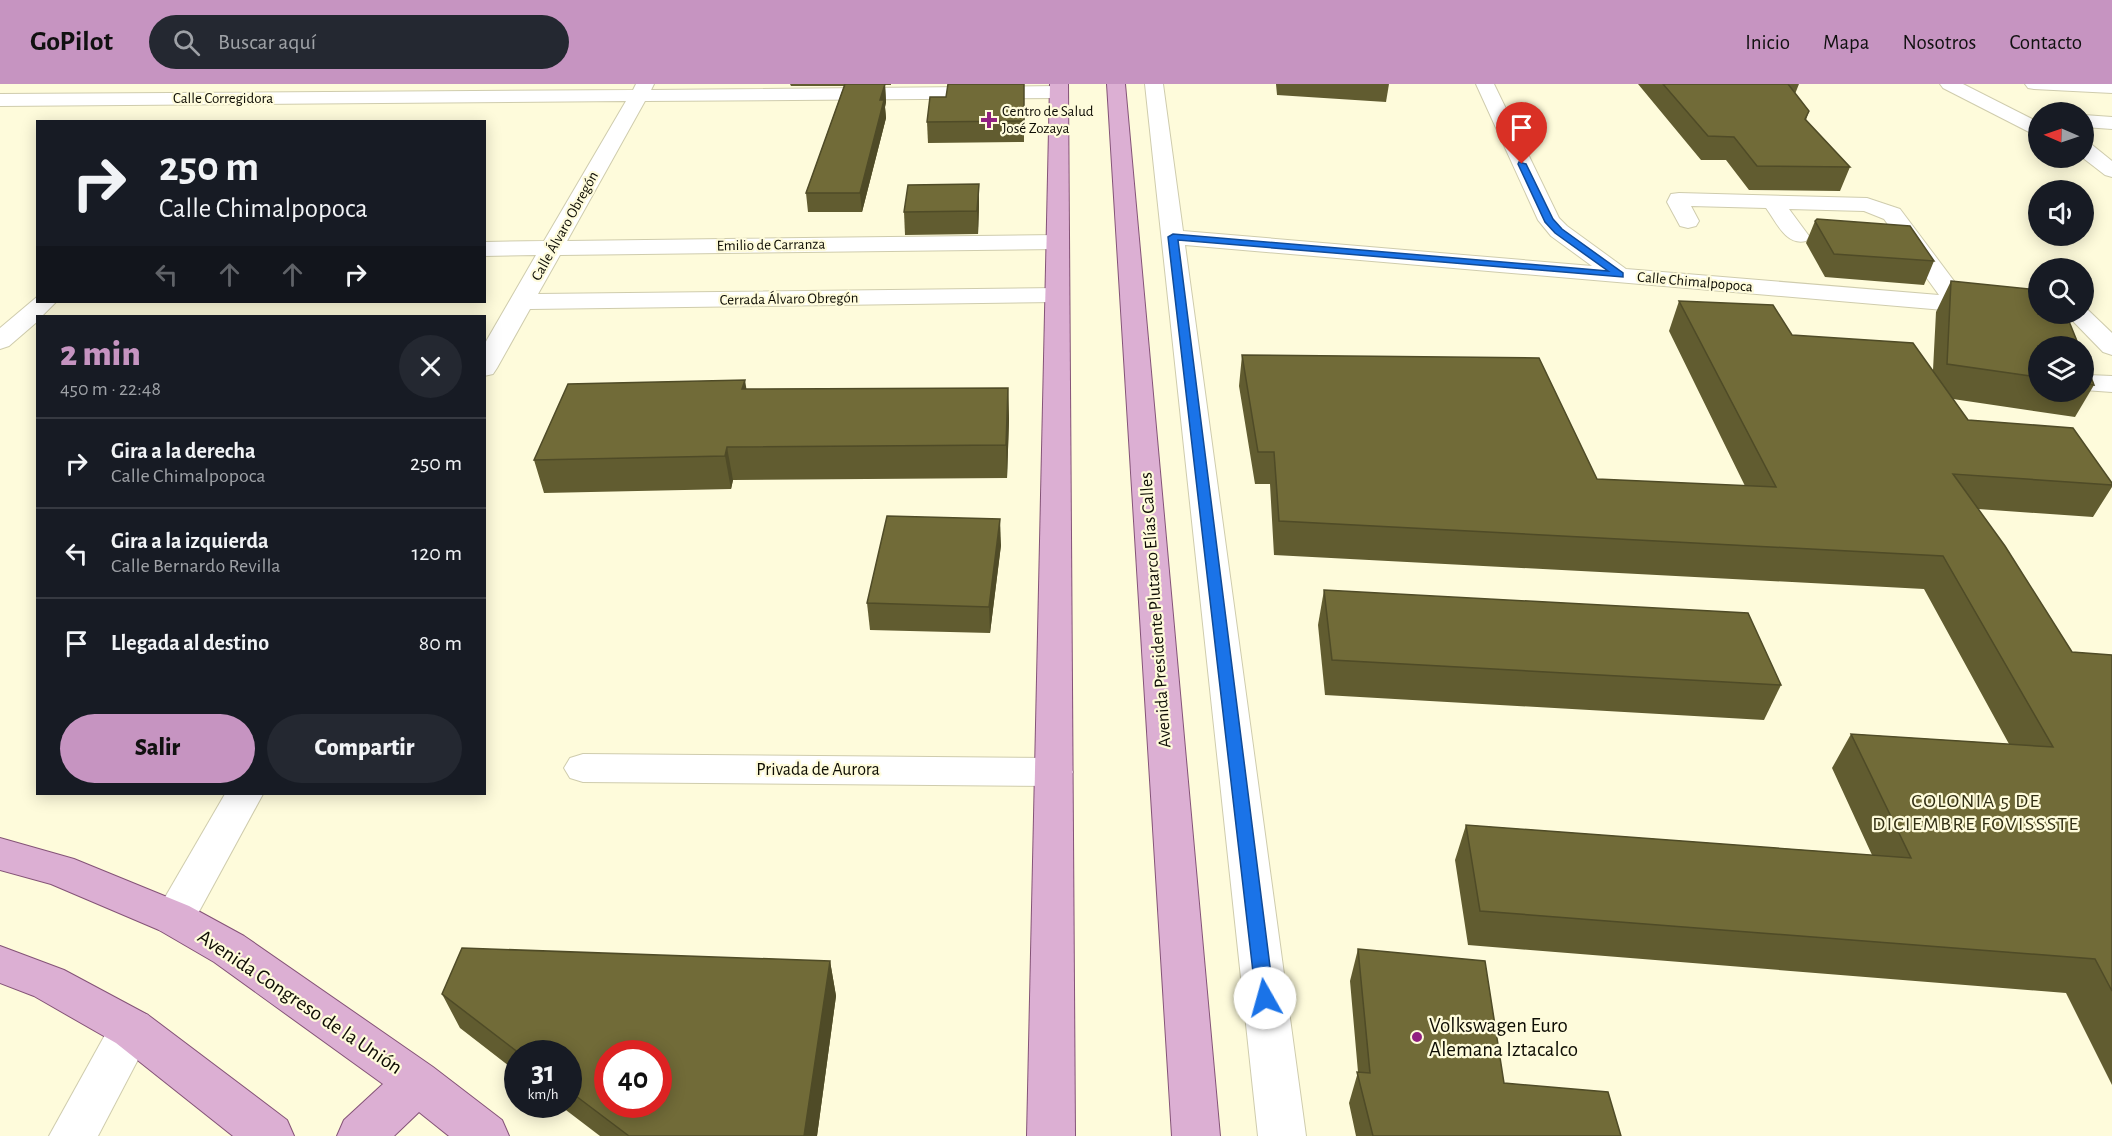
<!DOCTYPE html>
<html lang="es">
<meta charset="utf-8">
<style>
:root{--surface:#171b24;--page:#242831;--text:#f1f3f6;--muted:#9ea1a6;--line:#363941;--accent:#c694c1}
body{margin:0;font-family:"Alegreya Sans",sans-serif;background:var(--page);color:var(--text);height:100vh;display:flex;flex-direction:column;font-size:22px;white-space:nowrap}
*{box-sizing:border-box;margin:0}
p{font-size:20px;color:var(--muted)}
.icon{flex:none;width:33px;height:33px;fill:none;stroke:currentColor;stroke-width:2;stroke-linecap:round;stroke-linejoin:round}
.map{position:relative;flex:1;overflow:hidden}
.drawer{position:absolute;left:36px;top:231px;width:450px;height:480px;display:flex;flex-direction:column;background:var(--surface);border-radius:0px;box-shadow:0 3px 15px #0003}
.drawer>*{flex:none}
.top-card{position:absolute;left:36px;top:36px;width:450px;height:183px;border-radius:0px;box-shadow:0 3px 15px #0003;background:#171b24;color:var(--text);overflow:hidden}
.needle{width:39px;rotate:272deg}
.controls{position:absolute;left:2028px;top:18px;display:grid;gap:12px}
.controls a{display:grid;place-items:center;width:66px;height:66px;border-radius:50%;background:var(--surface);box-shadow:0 3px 15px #0003;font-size:30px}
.speed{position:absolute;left:504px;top:956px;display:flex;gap:12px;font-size:30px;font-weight:700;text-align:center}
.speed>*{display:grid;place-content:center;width:78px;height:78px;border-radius:50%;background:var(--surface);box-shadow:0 3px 15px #0003;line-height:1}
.speed small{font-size:15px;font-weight:400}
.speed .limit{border:9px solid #d22;background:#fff;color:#111}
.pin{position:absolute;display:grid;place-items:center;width:51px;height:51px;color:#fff;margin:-62px -26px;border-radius:50% 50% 50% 0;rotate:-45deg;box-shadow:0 0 6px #0007}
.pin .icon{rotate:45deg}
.me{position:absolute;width:66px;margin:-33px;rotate:353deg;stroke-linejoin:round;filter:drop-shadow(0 0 4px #0008)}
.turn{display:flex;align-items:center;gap:21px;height:126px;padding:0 24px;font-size:27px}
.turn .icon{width:78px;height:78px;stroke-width:2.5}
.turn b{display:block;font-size:42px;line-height:51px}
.lanes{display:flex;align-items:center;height:57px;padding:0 24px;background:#0003;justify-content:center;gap:30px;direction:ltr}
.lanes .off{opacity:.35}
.round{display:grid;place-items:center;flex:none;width:63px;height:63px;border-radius:32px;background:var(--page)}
.summary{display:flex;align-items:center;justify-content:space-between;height:102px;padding:0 24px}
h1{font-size:36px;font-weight:800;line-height:45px;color:var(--accent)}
.action{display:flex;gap:12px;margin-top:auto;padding:12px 24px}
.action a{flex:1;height:69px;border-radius:36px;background:var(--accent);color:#111;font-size:24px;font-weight:800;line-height:69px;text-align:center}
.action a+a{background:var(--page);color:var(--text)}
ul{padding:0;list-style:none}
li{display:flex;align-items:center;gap:18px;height:90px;padding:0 24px;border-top:2px solid var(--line)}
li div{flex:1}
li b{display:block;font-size:22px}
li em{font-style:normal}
header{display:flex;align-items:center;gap:36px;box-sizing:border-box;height:84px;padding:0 30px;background:var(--accent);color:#111}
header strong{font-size:28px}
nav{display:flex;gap:33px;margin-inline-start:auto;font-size:21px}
.search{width:420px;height:54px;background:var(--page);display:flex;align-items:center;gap:15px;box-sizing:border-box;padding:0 21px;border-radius:33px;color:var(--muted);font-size:22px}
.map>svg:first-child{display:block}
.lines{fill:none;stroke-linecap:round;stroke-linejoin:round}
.minor-casing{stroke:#cfccad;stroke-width:2}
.major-casing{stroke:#845377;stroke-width:2}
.minor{fill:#fff;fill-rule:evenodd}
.major{fill:#dcafd3;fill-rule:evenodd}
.wall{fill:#615c30}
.shaded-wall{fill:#4f4b27}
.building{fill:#716b38;stroke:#4f4b27;stroke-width:1.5;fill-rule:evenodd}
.route{fill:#1a73e8;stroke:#114b97;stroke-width:1.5}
.poi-dot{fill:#912181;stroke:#fefbdb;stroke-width:2}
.labels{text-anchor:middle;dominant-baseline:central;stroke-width:4.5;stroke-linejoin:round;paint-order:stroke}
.far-street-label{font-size:15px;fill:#0e0d04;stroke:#fefbdb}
.far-poi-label{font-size:15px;fill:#0e0d04;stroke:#fefbdb;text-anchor:start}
.street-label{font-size:18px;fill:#0e0d04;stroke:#fefbdb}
.neighbourhood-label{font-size:20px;letter-spacing:1.5px;fill:#312e14;stroke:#fefbdb}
.near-street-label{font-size:21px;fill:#0e0d04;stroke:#fefbdb}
.near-poi-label{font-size:21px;fill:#0e0d04;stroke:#fefbdb;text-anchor:start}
</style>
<header>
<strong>GoPilot</strong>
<div class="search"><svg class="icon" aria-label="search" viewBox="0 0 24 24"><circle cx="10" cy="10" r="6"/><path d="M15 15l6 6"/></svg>Buscar aquí</div>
<nav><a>Inicio</a><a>Mapa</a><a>Nosotros</a><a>Contacto</a></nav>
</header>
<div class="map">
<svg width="2112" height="1052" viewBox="0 0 2112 1052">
<rect width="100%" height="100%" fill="#fefbdb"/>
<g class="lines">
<defs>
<g id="minor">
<path d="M636,0H654L651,6L1059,2L1066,4L1068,8L1066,12L1059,14L645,17L567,157L1058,151L1066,153L1069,158L1066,163L1058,165L560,171L538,210L1057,204L1066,206L1069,211L1066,216L1057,218L530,225L497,284L493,290L484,292V261L536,171L484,172V158L544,157L626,17L0,22V10L633,6Z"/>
<path d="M1145,0H1163L1183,147L1592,182L1551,152L1538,136L1476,0H1494L1559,134L1567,142L1626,185L1939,211L1884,135L1864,127L1789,125L1809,152L1806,157C1786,162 1777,139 1766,124L1691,122L1699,137L1696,142L1688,144L1680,142L1667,118L1671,110L1679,109L1867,114L1900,125L1966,213L2038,220V230H2049L2038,234L1185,161L1306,1052H1258Z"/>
<path d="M1940,0H1963L2038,38V51L2031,49L1943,4Z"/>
<path d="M2025,0H2112V9L2034,5L2028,4Z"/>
<path d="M2084,31L2112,33V45L2084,43Z"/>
<path d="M2084,58L2091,60L2112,77V93L2105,91L2083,74Z"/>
<path d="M38,212V218H56L42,232H38V237L9,262L0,265V244Z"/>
<path d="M2084,225L2088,226L2112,249V271L2103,268L2067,231L2084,230Z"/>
<path d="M2088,291L2112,292V308L2084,306V292Z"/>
<path d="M583,670L1054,674L1067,678L1073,688L1067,698L1054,702L583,698L570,694L564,684L570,674Z"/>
<path d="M225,710H263L189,846L174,851L159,846L153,834Z"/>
<path d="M132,925L148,931L154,945L98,1052H49L116,931Z"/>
</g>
<g id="major">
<path d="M1050,0H1068L1075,1052H1027Z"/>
<path d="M1107,0H1125L1220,1052H1172Z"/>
<path d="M0,754L74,775L189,822L244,852L433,983L502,1036L509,1052H449L419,1028L394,1052H337L344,1036L383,1000L214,878L159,846L51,800L0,786Z"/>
<path d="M0,862L64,886L148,931L287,1036L294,1052H233L116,959L34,912L0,899Z"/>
</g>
</defs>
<use href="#minor" class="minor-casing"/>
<use href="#major" class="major-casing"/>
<use href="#minor" class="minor"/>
<use href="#major" class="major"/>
</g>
<g class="wall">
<path d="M790,0H891V1H885L886,18L885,23L886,34L862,128H808L806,109L844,2H791Z"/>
<path d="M1024,0V58L928,59L927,38L946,13Z"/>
<path d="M1276,0H1389L1386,18L1277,11Z"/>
<path d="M1638,0H1799L1795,10L1809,27L1806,36L1850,83L1840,107L1749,106L1726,76H1701Z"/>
<path d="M979,122L978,150L905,151L904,128Z"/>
<path d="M1815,137L1934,177L1924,201L1825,193L1806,159Z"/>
<path d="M1951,197L2038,262V308H2084V274L2094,301L2075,333L1953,315L1968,336L2112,399V403L2093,433L1978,425L2072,568L2112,571V1001L2066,909L1468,861L1455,776L1466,741L1872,771L1832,684L1851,650L2009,660L1924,505L1274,471L1270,400H1255L1239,302L1242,271L1597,395L1745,402L1669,247L1679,217L1792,251L1933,286L1936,228Z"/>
<path d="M1008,304L1009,336L1007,394L733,396L731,405L544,409L534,376L746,305Z"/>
<path d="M1001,461L990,549L870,546L867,519Z"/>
<path d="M1324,506L1781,601L1764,636L1325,611L1318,541Z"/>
<path d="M1358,865L1504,999L1621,1052H1356L1349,1019L1358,988L1350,897Z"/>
<path d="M830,877L836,912L817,1052H600L558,1020H568V969H518V989L460,944L442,910Z"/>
</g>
<g class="shaded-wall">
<path d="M885,0L886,18L885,23L886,34L862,128L860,109L880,16Z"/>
<path d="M979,100V122L978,150L977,127Z"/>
<path d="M745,296L750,328L742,305Z"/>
<path d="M1008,304L1009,336L1007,394L1006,361Z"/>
<path d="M727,363L733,396L731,405L725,372Z"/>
<path d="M1000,435L1001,461L990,549L989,523Z"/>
<path d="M830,877L836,912L817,1052H804Z"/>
</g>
<g class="building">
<path d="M845,0H885L880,16H884L860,109H806Z"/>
<path d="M948,0H1024V37L927,38L930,13H946Z"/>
<path d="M1663,0H1788L1809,27L1805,35L1850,83L1757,82L1734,53L1708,52Z"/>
<path d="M979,100L977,127L904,128L908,101Z"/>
<path d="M1817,135L1910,142L1934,177L1834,170L1815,137Z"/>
<path d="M1951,197L2038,206V230H2066L2079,262H2038V293L1947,280Z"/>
<path d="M1679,217L1773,221L1792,251L1913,259L1968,336L2073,344L2112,399V401L1953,390L2005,462L2072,568L2112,571V907L2095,875L1480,827L1466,741L1911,774L1851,650L2053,663L1943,472L1279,437L1274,368H1258L1242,271L1539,274L1597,395L1776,403Z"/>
<path d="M2084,274L2094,301L2084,299Z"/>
<path d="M745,296L742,305L1008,304L1006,361L727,363L725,372L534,376L568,300Z"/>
<path d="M887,432L1000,435L989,523L867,519Z"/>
<path d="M1324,506L1748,529L1781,601L1332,576Z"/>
<path d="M462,864L830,877L804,1052H629L568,1006V969H519L442,910ZM608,969H658V1020H608Z"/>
<path d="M1358,865L1485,877L1504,999L1608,1008L1621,1052H1373L1357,988L1370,989Z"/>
</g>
<path class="route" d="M1519,78L1526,80L1553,135L1562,145L1623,189V193L1178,156L1274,914L1272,919L1265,922L1259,919L1256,914L1168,153L1173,150L1608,187L1555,149L1545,138L1518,80Z"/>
<g class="poi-dot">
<path d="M986 27h6v6h6v6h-6v6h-6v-6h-6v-6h6z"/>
<circle cx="1417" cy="953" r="6"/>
</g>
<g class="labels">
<g class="far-street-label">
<text x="223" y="14">Calle Corregidora</text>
<text transform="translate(565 142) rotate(-61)">Calle Álvaro Obregón</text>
<text transform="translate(771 161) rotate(-1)">Emilio de Carranza</text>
<text transform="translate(1695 198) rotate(5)">Calle Chimalpopoca</text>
<text transform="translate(789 215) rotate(-1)">Cerrada Álvaro Obregón</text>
</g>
<g class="far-poi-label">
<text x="1002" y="27">Centro de Salud<tspan x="1002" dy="17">José Zozaya</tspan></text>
</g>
<g class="street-label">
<text transform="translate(1156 526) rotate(-94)">Avenida Presidente Plutarco Elías Calles</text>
<text x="818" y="686">Privada de Aurora</text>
</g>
<g class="neighbourhood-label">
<text x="1976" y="717">COLONIA 5 DE<tspan x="1976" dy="23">DICIEMBRE FOVISSSTE</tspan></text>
</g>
<g class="near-street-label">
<text transform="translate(300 918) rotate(34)">Avenida Congreso de la Unión</text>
</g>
<g class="near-poi-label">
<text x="1429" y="941">Volkswagen Euro<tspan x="1429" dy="24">Alemana Iztacalco</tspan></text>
</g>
</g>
</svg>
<div class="controls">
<a><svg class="needle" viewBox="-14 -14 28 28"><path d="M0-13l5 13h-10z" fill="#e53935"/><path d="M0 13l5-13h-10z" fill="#9ea1a6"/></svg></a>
<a><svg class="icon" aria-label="sound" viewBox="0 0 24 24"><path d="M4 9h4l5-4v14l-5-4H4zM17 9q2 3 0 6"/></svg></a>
<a><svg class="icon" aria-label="search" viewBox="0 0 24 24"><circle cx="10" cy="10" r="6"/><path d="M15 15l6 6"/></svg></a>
<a><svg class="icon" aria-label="layers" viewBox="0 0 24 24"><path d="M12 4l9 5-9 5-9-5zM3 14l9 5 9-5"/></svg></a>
</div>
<div class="speed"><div>31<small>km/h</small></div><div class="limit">40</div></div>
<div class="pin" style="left:1522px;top:80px;background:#d93025"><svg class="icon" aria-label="arrive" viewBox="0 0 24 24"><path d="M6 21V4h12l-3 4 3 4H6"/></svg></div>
<svg class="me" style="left:1265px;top:914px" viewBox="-20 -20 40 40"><circle r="19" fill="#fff"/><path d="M0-13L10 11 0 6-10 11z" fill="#1a73e8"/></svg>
<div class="top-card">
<div class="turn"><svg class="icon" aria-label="right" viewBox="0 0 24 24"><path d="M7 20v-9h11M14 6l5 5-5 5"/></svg><div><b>250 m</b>Calle Chimalpopoca</div></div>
<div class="lanes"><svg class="icon off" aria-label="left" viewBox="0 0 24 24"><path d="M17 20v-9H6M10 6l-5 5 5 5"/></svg><svg class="icon off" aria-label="ahead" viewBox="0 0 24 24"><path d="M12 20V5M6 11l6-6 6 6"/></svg><svg class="icon off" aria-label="ahead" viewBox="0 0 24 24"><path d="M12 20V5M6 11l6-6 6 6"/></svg><svg class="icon" aria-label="right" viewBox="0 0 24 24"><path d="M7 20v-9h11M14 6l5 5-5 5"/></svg></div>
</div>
<section class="drawer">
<div class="summary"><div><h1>2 min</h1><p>450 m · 22:48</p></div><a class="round"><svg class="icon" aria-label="close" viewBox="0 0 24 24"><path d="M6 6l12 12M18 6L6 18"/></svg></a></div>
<ul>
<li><svg class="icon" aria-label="right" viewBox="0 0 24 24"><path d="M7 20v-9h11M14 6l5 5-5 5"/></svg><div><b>Gira a la derecha</b><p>Calle Chimalpopoca</p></div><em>250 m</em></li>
<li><svg class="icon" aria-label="left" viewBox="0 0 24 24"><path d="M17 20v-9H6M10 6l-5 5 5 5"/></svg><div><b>Gira a la izquierda</b><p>Calle Bernardo Revilla</p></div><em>120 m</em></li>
<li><svg class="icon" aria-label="arrive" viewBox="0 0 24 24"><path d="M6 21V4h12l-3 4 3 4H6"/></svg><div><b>Llegada al destino</b></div><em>80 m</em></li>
</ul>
<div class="action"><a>Salir</a><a>Compartir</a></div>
</section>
</div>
